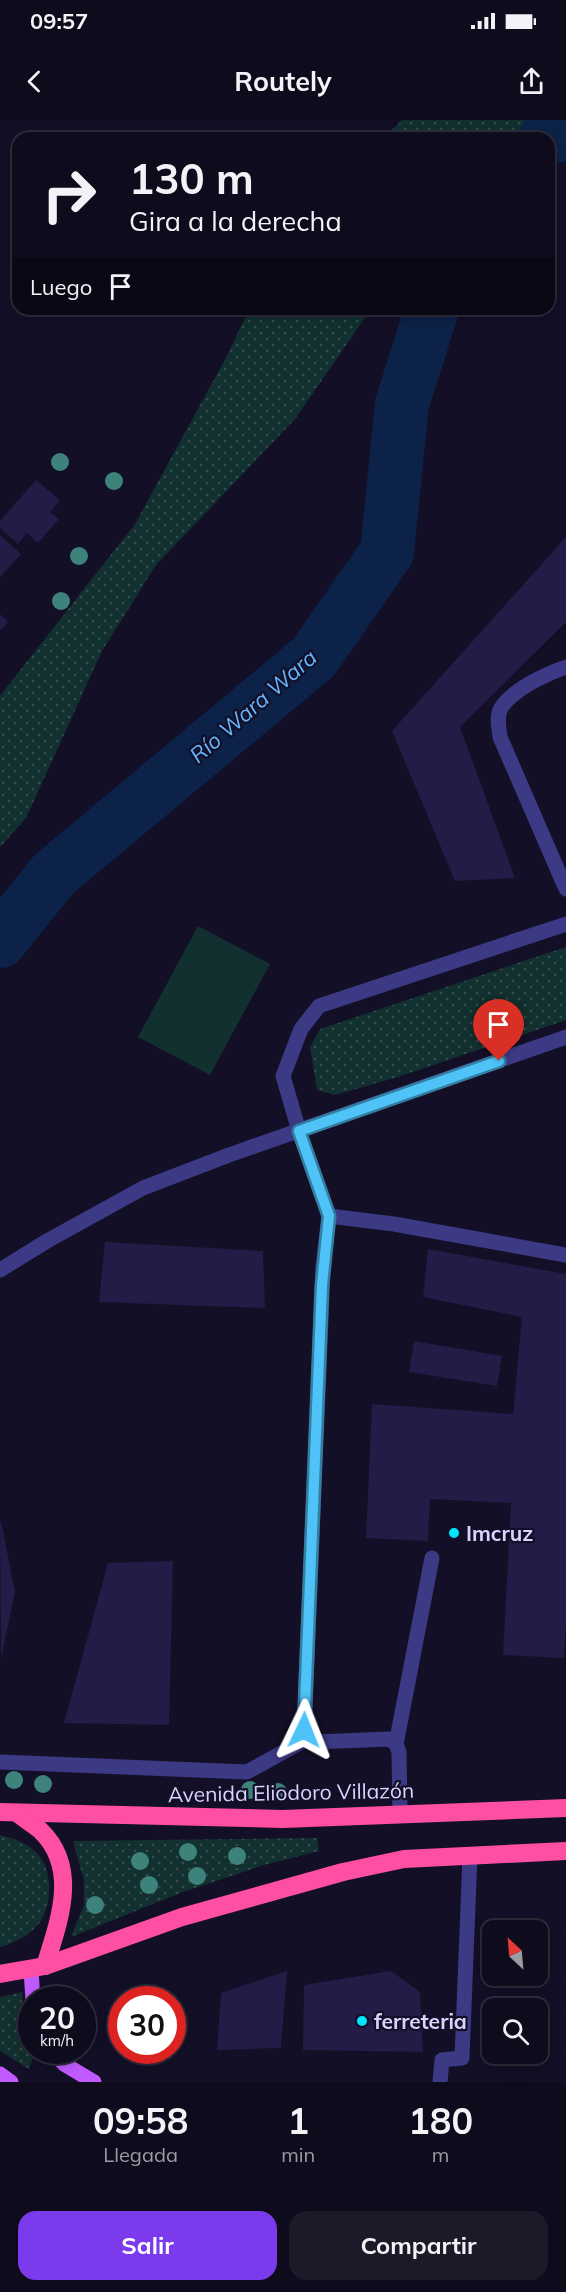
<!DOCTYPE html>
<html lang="es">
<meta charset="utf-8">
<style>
:root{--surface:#0e0b1c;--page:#1c1929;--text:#f1f3f6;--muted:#9b9ba3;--line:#2e2b3b;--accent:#7c3aed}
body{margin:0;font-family:Mulish,sans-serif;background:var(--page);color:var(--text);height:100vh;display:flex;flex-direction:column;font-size:22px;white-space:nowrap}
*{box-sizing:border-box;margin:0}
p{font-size:20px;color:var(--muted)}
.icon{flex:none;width:33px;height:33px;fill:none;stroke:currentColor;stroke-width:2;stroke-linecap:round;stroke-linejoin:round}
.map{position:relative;height:1962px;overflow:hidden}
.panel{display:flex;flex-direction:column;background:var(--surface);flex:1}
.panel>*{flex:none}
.guide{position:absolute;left:12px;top:12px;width:543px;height:183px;border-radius:18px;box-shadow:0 3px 15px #0003,0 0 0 2px var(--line);background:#0e0b1c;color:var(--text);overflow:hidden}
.needle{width:39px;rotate:334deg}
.controls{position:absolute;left:482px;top:1800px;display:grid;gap:12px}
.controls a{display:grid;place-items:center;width:66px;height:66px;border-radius:12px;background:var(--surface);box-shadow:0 3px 15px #0003,0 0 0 2px var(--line);font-size:30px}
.speed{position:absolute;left:18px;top:1866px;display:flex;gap:12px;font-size:30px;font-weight:700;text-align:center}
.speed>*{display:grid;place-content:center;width:78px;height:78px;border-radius:50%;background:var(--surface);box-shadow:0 3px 15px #0003,0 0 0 2px var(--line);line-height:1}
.speed small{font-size:15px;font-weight:400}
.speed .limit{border:9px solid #d22;background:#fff;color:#111}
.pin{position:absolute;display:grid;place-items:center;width:51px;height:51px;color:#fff;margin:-62px -26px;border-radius:50% 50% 50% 0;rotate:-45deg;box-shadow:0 0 6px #0007}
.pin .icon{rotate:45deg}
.me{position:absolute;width:66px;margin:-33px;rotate:2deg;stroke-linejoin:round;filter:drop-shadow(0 0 4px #0008)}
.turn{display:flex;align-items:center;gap:21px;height:126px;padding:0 18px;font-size:27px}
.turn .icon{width:78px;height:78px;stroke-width:2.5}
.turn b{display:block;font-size:42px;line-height:51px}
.then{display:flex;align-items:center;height:57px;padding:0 18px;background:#0003;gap:12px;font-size:22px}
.eta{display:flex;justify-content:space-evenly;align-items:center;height:102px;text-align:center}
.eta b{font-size:36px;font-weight:700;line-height:42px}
.primary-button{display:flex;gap:12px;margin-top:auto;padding:12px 18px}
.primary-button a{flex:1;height:69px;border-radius:18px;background:var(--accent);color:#fff;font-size:24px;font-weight:700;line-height:69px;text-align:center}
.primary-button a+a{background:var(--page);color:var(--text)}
.status{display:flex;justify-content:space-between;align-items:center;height:42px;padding:0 30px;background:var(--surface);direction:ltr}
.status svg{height:16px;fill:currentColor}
header{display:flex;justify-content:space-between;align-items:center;height:78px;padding:0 18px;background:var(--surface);font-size:27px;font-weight:700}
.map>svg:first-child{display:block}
.grass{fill:url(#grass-dots)}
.park{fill:#12302f}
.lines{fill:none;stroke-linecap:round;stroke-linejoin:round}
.river{stroke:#0c2248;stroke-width:54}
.building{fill:#241b47}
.minor{stroke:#3d3a85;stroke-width:15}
.major{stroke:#c25bff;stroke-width:15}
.highway{stroke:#ff4fa3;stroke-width:18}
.tree{fill:#3d827b}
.route-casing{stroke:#337fa1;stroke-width:15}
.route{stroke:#4fc3f7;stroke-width:10}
.poi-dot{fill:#00e5ff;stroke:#130f26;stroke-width:2}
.labels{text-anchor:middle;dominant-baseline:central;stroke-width:4.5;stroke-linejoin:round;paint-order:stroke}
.poi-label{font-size:21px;font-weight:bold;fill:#d9d4ff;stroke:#130f26;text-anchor:start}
.street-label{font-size:21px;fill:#d9d4ff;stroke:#130f26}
.water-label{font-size:22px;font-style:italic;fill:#62b6ff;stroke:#130f26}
</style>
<div class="status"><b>09:57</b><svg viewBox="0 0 49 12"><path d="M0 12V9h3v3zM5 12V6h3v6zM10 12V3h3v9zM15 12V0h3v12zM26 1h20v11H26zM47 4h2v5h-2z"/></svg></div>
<header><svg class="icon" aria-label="back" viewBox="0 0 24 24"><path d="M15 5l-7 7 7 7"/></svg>Routely<svg class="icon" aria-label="share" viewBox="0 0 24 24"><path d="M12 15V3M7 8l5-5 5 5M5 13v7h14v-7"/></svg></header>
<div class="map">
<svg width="566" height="1962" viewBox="0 0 566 1962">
<defs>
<pattern id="grass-dots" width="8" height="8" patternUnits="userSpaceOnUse" patternTransform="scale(1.5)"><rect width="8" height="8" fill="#12302f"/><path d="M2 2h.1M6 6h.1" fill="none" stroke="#344d4e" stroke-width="1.8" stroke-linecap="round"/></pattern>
</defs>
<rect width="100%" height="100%" fill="#130f26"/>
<g class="grass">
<path d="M402,0H534L516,18H384Z"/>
<path d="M249,189H371L295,299L156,445L102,531L26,698L0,727V576L135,404L228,234Z"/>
<path d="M566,827V900L398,957L335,975L317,970L310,927L320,909Z"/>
<path d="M0,1715C12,1718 24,1722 34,1730C54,1747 54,1788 36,1807C27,1816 13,1824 0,1827Z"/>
<path d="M317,1718L319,1731L264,1745L183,1772L71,1817L84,1785V1761L73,1721Z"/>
<path d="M23,1872L20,1915L34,1935L29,1949L0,1931V1877Z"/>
</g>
<path class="park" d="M198,806L270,844L210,955L138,917Z"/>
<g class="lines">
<g class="river">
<path d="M546,18L566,14"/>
<path d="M0,821L54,754L314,537L387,432L402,284L432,189"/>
</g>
</g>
<g class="building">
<path d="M36,360L60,380L50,392L59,399L38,423L27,413L18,424L0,408V401Z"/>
<path d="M0,415L21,434L0,457Z"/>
<path d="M566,417V502L460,607L515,758L455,761L392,611Z"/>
<path d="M0,494L8,502L0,511Z"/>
<path d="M105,1122L263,1131L265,1188L99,1182Z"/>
<path d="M428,1129L566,1154V1503L564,1538L503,1535L511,1383L430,1379L428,1421L366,1418L372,1284L513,1294L522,1197L423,1177Z"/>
<path d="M414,1221L502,1236L497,1266L409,1252Z"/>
<path d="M1,1401L15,1472L1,1539L0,1402Z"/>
<path d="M173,1441L169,1605L64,1603L108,1443Z"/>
<path d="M287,1851L281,1928L217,1930L221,1873Z"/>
<path d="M391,1851L420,1872L423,1932L303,1930L304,1865Z"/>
</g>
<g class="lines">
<g class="minor">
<path d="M566,547C546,554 513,569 501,588C496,597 499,608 500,617L566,769"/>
<path d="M329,1096L394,1104L566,1135"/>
<path d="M0,1150L47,1121L143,1068L229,1035L566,917"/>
<path d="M307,1619L304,1610L321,1201L323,1146L329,1096L299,1011L283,956L301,909L319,886L566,804"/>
<path d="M396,1624L432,1438"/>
<path d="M0,1642L247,1652L307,1619L315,1622L389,1619L396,1624L399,1632L400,1694"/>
<path d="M440,1962L442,1940L462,1938L470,1735"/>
</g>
<g class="major">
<path d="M31,1850L33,1880"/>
<path d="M51,1930L64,1944L94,1962"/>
<path d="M0,1954L11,1962"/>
</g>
<g class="highway">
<path d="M0,1692L283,1699L566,1688"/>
<path d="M17,1693C24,1699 33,1704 40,1710C80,1748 59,1801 45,1846"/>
<path d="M0,1854L45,1846L182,1797L343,1752L404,1739L566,1731"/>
</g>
</g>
<g class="tree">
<circle cx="60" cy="342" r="9"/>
<circle cx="114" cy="361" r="9"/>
<circle cx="79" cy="436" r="9"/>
<circle cx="61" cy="481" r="9"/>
<circle cx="14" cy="1660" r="9"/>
<circle cx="43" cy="1664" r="9"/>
<circle cx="250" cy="1670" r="9"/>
<circle cx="278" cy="1672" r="9"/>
<circle cx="188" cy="1732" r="9"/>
<circle cx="237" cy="1736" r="9"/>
<circle cx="140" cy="1741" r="9"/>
<circle cx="197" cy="1756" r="9"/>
<circle cx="149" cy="1765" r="9"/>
<circle cx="95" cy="1785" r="9"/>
</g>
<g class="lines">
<defs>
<path id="route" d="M304,1610L322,1165L329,1096L299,1011L499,941"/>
</defs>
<use href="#route" class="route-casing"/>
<use href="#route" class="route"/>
</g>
<g class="poi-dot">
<circle cx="454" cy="1413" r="6"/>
<circle cx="362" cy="1901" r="6"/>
</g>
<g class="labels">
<g class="poi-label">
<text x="466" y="1413">Imcruz</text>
<text x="374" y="1901">ferreteria</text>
</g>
<g class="street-label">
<text transform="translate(291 1672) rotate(-1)">Avenida Eliodoro Villazón</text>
</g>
<g class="water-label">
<text transform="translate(253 586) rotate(-41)">Río Wara Wara</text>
</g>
</g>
</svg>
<div class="controls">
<a><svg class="needle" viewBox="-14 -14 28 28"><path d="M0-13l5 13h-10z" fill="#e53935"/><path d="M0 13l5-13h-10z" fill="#9b9ba3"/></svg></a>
<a><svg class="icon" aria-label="search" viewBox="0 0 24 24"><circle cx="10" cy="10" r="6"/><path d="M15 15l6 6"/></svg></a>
</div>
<div class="speed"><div>20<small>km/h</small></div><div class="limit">30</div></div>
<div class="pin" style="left:499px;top:941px;background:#d93025"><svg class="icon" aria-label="arrive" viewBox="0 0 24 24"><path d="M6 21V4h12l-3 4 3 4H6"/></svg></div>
<svg class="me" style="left:304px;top:1610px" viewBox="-20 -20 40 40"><path d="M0-17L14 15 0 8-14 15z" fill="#4fc3f7" stroke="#fff" stroke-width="4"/></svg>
<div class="guide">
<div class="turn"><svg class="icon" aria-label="right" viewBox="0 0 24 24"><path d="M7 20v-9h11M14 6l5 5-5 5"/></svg><div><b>130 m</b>Gira a la derecha</div></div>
<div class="then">Luego<svg class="icon" aria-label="arrive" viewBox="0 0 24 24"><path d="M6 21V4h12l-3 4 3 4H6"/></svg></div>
</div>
</div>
<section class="panel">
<div class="eta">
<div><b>09:58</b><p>Llegada</p></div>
<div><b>1</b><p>min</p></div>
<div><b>180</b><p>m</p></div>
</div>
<div class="primary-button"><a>Salir</a><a>Compartir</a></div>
</section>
